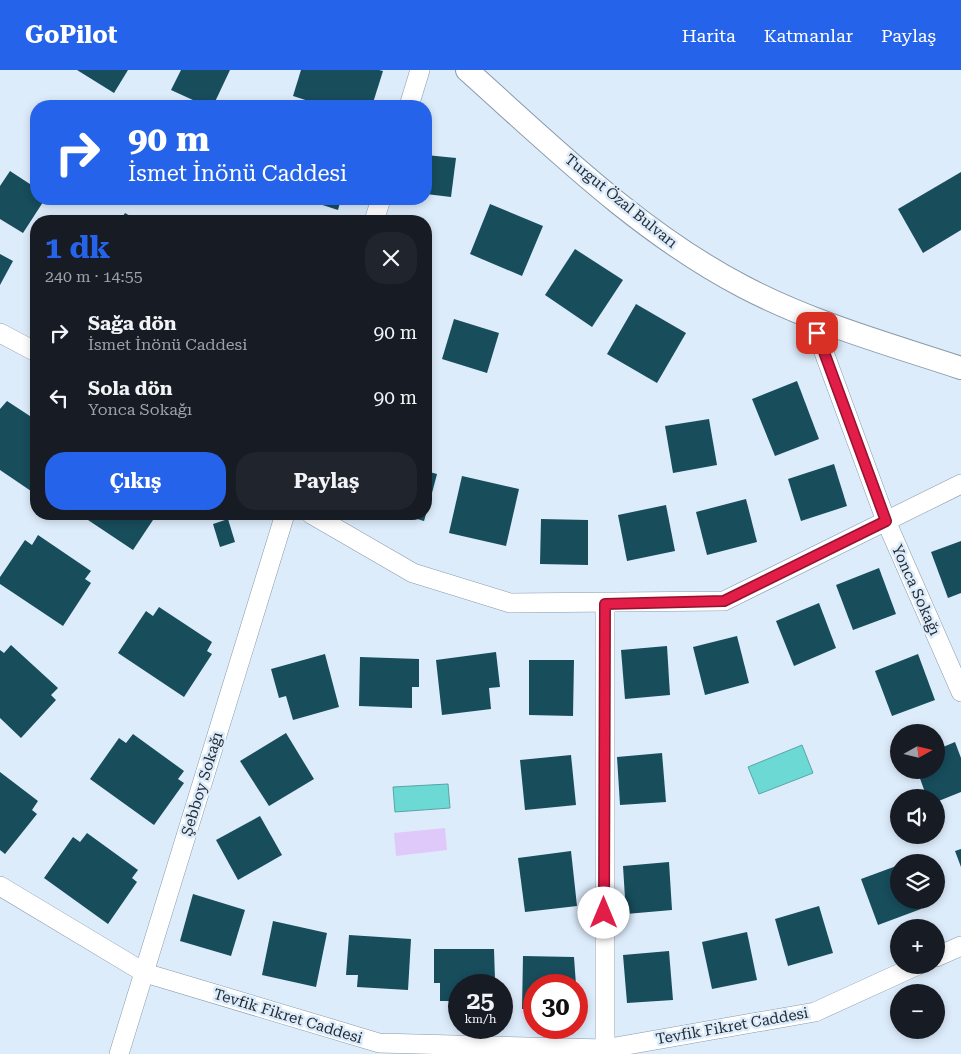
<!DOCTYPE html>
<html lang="tr">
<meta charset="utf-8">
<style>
:root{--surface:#171b24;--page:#20242c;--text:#f1f3f6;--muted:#9ea1a6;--accent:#2563eb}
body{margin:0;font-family:"Roboto Serif",serif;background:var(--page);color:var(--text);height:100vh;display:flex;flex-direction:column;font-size:19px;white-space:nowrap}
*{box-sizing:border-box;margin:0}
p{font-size:16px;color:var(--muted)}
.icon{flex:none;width:28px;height:28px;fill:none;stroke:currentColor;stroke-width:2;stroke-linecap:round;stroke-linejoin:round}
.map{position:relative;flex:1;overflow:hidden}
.side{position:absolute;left:30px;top:145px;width:402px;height:305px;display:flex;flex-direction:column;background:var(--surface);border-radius:20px;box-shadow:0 2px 8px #0003}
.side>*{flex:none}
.banner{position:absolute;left:30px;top:30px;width:402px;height:105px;border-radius:20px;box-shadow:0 2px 8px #0003;background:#2563eb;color:#fff;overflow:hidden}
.needle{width:32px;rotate:82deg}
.tools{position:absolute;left:890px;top:654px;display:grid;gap:10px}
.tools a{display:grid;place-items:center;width:55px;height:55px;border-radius:50%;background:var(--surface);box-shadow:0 2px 8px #0003;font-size:25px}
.speed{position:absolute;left:448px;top:904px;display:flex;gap:10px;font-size:25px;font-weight:700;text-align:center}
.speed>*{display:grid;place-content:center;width:65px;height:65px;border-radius:50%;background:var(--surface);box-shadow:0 2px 8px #0003;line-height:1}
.speed small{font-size:12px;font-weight:400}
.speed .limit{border:8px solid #d22;background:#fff;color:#111}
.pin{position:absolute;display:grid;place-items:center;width:42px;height:42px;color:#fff;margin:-21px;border-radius:10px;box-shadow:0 2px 8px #0006}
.me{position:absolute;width:55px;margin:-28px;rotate:0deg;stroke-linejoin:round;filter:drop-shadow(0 0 4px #0008)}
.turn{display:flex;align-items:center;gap:18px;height:105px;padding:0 15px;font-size:22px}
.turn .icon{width:65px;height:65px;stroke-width:2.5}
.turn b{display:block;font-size:35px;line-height:42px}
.round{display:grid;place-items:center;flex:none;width:52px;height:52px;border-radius:20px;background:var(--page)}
.overview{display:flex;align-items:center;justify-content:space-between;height:85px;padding:0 15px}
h1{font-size:30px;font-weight:700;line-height:38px;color:var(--accent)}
.cta{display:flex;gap:10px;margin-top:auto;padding:10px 15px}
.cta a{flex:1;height:58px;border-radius:20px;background:var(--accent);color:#fff;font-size:20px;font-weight:700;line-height:58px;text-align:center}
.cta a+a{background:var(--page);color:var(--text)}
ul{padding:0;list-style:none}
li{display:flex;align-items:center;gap:15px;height:65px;padding:0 15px}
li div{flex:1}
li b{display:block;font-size:19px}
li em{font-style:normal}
header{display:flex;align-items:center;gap:30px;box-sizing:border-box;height:70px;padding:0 25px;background:var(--accent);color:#fff}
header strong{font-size:24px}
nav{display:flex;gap:28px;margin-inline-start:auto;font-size:18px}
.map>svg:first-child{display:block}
.green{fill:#dec9fa}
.water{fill:#6dd9d5;stroke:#57a5a4}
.building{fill:#184d5c}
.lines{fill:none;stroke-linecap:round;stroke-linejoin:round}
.minor-casing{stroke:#889aab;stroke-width:20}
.tertiary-casing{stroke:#889aab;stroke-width:24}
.minor{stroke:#fff;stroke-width:19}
.tertiary{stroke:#fff;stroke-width:22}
.route-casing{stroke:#92132f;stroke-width:12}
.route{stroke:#e11d48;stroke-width:9}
.labels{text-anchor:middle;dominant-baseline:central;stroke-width:5;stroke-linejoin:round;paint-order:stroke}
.street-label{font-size:15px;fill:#242b33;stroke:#ddecfb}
</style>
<header>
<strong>GoPilot</strong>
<nav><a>Harita</a><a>Katmanlar</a><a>Paylaş</a></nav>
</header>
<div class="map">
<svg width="961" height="984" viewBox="0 0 961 984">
<rect width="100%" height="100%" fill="#ddecfb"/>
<path class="green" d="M445,758L447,780L396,786L394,763Z"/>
<g class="water">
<path d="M802,675L813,703L759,724L748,697Z"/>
<path d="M448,714L450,738L395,742L393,717Z"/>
</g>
<g class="building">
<path d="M77,0H128L114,23Z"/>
<path d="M181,0H230L213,36H206L171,20Z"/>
<path d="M301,0H379L383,1L372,36H324L293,26Z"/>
<path d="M426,85L456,88L451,127L426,124Z"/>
<path d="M10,101L36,118V129H45L23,163L0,149V116Z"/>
<path d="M961,102V160L923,183L898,139Z"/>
<path d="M304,129H341L338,140Z"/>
<path d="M490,134L543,156L522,206L470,184Z"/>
<path d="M125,143L139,151H120Z"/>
<path d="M575,179L623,210L592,257L545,225Z"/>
<path d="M0,184L13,191L0,215Z"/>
<path d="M636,234L686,263L657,313L607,284Z"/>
<path d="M454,249L499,263L487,303L442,289Z"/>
<path d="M797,311L819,369L775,386L752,329Z"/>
<path d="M7,331L36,350V413L31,421L0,400V339Z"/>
<path d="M709,349L717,395L673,403L665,356Z"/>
<path d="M834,394L847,436L801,451L788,409Z"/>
<path d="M426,401L437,404L427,442H426Z"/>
<path d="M462,406L519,419L506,476L449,463Z"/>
<path d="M746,429L757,472L707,485L696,442Z"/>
<path d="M666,435L675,481L627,491L618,445Z"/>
<path d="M79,444H157L133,480Z"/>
<path d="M400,444H426L424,451Z"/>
<path d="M228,449L235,472L220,477L213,454Z"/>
<path d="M541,449L588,450V495L540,494Z"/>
<path d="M38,465L91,501L85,509L91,513L63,556L0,514V507L25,470L32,475Z"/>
<path d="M961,471V523L948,528L931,482Z"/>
<path d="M879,498L896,544L853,560L836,515Z"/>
<path d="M819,533L836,578L794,596L776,551Z"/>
<path d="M159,537L212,572L207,581L212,584L184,627L118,583L146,541L153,546Z"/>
<path d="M737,566L749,613L705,625L693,577Z"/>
<path d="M11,575L58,618L51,625L56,630L21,668L0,648V580L4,583Z"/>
<path d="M667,576L670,625L625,629L621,580Z"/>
<path d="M496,582L500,617L489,618L491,639L442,645L436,590Z"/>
<path d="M325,584L339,637L293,650L286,626L279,628L271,599Z"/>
<path d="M918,584L935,630L892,646L875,601Z"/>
<path d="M360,587L419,589V617H412V638L359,636Z"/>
<path d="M529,590H574L573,646L529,645Z"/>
<path d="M286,663L314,709L269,736L240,691Z"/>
<path d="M133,664L184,701L178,709L184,713L154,755L90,709L119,668L126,673Z"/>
<path d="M955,672L961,688V722L936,732V728H927L917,700H936V680Z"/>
<path d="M662,683L666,732L620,735L617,687Z"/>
<path d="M571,685L576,735L525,740L520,690Z"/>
<path d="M0,702L38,731L32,740L37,744L5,784L0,780Z"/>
<path d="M260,746L282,785L238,810L216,770Z"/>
<path d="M87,763L138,800L132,808L137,812L108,854L44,808L73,767L80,772Z"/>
<path d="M961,779V797L955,781Z"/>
<path d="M571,781L577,836L525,842L518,788Z"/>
<path d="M669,792L672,840L626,844L623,796Z"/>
<path d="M899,795V830H918L921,839L878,855L861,809Z"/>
<path d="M193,824L245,840L231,886L180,871Z"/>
<path d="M819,836L833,883L788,896L775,849Z"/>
<path d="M273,851L327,863L316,917L262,905Z"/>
<path d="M747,862L757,910L712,919L702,872Z"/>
<path d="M349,865L411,869L408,920L357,917L358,905H346Z"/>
<path d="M434,879H494L495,910H490V915H459V931H440V913H434Z"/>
<path d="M669,881L673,930L627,933L623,885Z"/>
<path d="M523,886L574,887L576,915H534V939H522Z"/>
</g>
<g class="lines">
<defs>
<g id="minor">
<path d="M409,36L420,0"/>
<path d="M374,151L381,129"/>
<path d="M811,247L886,451L961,622"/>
<path d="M0,263L36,282"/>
<path d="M311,444L413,503L510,533L724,531L961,414"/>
<path d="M0,816L145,903L379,973L604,979L815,942L918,895"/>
<path d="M936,887L961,876"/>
<path d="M119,984L285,444"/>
<path d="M605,984V534"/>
</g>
<path id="tertiary" d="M467,0C554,78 640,163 744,217C813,253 888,274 961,298"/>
</defs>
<use href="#minor" class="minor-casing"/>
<use href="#tertiary" class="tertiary-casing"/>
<use href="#minor" class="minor"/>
<use href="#tertiary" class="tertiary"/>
</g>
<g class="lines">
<defs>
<path id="route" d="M604,843L605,534L724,531L886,451L817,263"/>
</defs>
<use href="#route" class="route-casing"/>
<use href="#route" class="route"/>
</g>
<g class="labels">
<g class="street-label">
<text transform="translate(621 131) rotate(39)">Turgut Özal Bulvarı</text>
<text transform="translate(916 520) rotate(66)">Yonca Sokağı</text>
<text transform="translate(202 714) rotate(-73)">Şebboy Sokağı</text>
<text transform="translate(288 946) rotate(17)">Tevfik Fikret Caddesi</text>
<text transform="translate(732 956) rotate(-10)">Tevfik Fikret Caddesi</text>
</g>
</g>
</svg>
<div class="tools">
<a><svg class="needle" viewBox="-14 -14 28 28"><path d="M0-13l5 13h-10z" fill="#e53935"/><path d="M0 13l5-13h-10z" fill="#9ea1a6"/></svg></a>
<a><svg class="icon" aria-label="sound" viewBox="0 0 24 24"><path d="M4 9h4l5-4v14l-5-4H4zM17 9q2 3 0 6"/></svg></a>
<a><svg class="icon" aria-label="layers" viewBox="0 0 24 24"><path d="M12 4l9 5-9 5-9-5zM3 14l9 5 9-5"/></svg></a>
<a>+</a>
<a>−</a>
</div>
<div class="speed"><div>25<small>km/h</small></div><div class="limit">30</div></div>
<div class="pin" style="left:817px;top:263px;background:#d93025"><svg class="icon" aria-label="arrive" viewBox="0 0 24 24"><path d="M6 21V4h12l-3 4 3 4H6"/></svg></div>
<svg class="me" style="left:604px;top:843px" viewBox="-20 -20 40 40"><circle r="19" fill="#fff"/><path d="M0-13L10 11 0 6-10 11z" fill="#e11d48"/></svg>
<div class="banner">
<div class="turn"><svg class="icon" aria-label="right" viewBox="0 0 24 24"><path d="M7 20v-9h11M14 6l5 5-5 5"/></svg><div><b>90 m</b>İsmet İnönü Caddesi</div></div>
</div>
<section class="side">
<div class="overview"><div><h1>1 dk</h1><p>240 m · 14:55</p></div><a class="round"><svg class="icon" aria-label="close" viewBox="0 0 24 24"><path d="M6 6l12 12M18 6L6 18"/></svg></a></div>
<ul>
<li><svg class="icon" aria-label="right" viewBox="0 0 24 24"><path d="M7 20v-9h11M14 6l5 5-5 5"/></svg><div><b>Sağa dön</b><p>İsmet İnönü Caddesi</p></div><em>90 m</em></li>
<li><svg class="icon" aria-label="left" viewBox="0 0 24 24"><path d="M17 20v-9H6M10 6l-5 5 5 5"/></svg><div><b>Sola dön</b><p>Yonca Sokağı</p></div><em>90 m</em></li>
</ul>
<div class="cta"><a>Çıkış</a><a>Paylaş</a></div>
</section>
</div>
